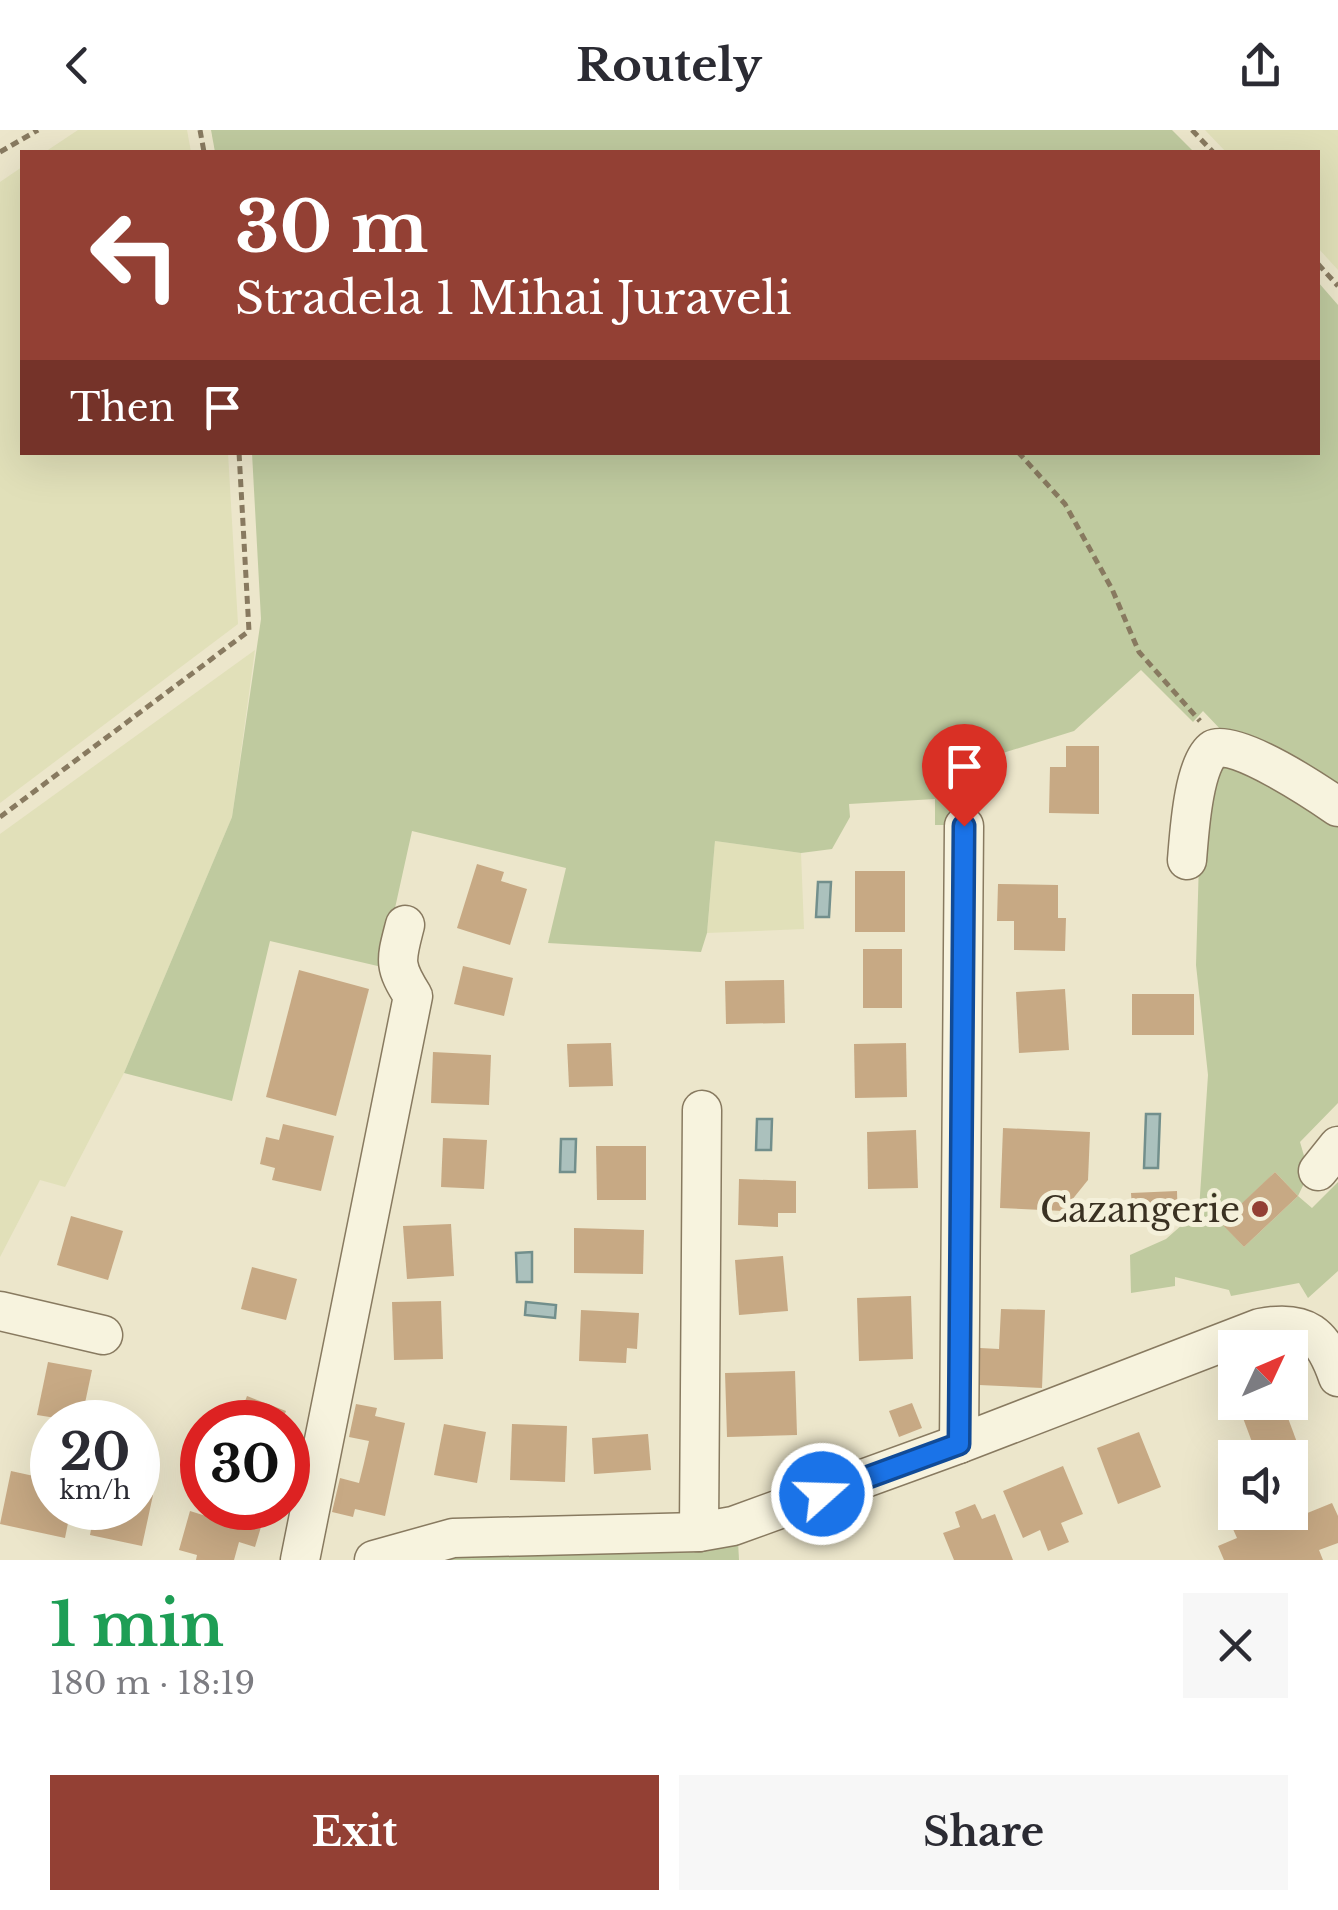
<!DOCTYPE html>
<meta charset="utf-8">
<style>
:root{--surface:#fff;--page:#f7f7f7;--text:#2b2b33;--muted:#7c7c81;--accent:#934034}
body{margin:0;font-family:"Libre Baskerville",serif;background:var(--page);color:var(--text);height:100vh;display:flex;flex-direction:column;font-size:38px;white-space:nowrap}
*{box-sizing:border-box;margin:0}
p{font-size:32px;color:var(--muted)}
.icon{flex:none;width:55px;height:55px;fill:none;stroke:currentColor;stroke-width:2;stroke-linecap:round;stroke-linejoin:round}
.map{position:relative;height:1430px;overflow:hidden}
.panel{display:flex;flex-direction:column;background:var(--surface);flex:1}
.panel>*{flex:none}
.guide{position:absolute;left:20px;top:20px;width:1300px;height:305px;border-radius:0px;box-shadow:0 10px 40px #0002;background:#934034;color:#fff;overflow:hidden}
.needle{width:65px;rotate:46deg}
.fabs{position:absolute;left:1218px;top:1200px;display:grid;gap:20px}
.fabs a{display:grid;place-items:center;width:90px;height:90px;border-radius:0px;background:var(--surface);box-shadow:0 10px 40px #0002;font-size:50px}
.speed{position:absolute;left:30px;top:1270px;display:flex;gap:20px;font-size:50px;font-weight:700;text-align:center}
.speed>*{display:grid;place-content:center;width:130px;height:130px;border-radius:50%;background:var(--surface);box-shadow:0 10px 40px #0002;line-height:1}
.speed small{font-size:25px;font-weight:400}
.speed .limit{border:15px solid #d22;background:#fff;color:#111}
.pin{position:absolute;display:grid;place-items:center;width:85px;height:85px;color:#fff;margin:-102px -42px;border-radius:50% 50% 50% 0;rotate:-45deg;box-shadow:0 0 10px #0007}
.pin .icon{rotate:45deg}
.me{position:absolute;width:110px;margin:-55px;rotate:70deg;stroke-linejoin:round;filter:drop-shadow(0 0 8px #0008)}
.turn{display:flex;align-items:center;gap:35px;height:210px;padding:0 50px;font-size:45px}
.turn .icon{width:130px;height:130px;stroke-width:2.5}
.turn b{display:block;font-size:70px;line-height:85px}
.then{display:flex;align-items:center;height:95px;padding:0 50px;background:#0003;gap:20px;font-size:38px}
.round{display:grid;place-items:center;flex:none;width:105px;height:105px;border-radius:0px;background:var(--page)}
.head{display:flex;align-items:center;justify-content:space-between;height:170px;padding:0 50px}
h1{font-size:60px;font-weight:700;line-height:75px;color:#1e9e55}
.primary-button{display:flex;gap:20px;margin-top:auto;padding:20px 50px}
.primary-button a{flex:1;height:115px;border-radius:0px;background:var(--accent);color:#fff;font-size:40px;font-weight:700;line-height:115px;text-align:center}
.primary-button a+a{background:var(--page);color:var(--text)}
header{display:flex;justify-content:space-between;align-items:center;height:130px;padding:0 50px;background:var(--surface);font-size:45px;font-weight:700}
.map>svg:first-child{display:block}
.farmland{fill:#e1e0b9}
.green{fill:#bfca9f;fill-rule:evenodd}
.water{fill:#abc1bd;stroke:#728f8c;stroke-width:2.5}
.building{fill:#c7a984}
.lines{fill:none;stroke-linecap:round;stroke-linejoin:round}
.minor-casing{stroke:#887a60;stroke-width:41}
.path{stroke:#887a60;stroke-width:5;stroke-dasharray:8 5;stroke-linecap:butt}
.minor{stroke:#f7f3de;stroke-width:38}
.route-casing{stroke:#114b97;stroke-width:25}
.route{stroke:#1a73e8;stroke-width:18}
.poi-dot{fill:#934034;stroke:#f4f0da;stroke-width:4}
.labels{text-anchor:middle;dominant-baseline:central;stroke-width:10;stroke-linejoin:round;paint-order:stroke}
.poi-label{font-size:35px;fill:#3a3122;stroke:#f4f0da;text-anchor:end}
</style>
<header><svg class="icon" aria-label="back" viewBox="0 0 24 24"><path d="M15 5l-7 7 7 7"/></svg>Routely<svg class="icon" aria-label="share" viewBox="0 0 24 24"><path d="M12 15V3M7 8l5-5 5 5M5 13v7h14v-7"/></svg></header>
<div class="map">
<svg width="1338" height="1430" viewBox="0 0 1338 1430">
<rect width="100%" height="100%" fill="#ece6cb"/>
<g class="farmland">
<path d="M78,0H187L191,22H45Z"/>
<path d="M1205,0H1338V140L1318,118V22H1226Z"/>
<path d="M22,37V322L228,323L238,494L0,673V52Z"/>
<path d="M255,520L232,687L124,943L65,1057L40,1050L0,1127V704Z"/>
<path d="M715,711L801,723L804,799L707,803Z"/>
</g>
<g class="green">
<path d="M211,0H1172L1194,22H215Z"/>
<path d="M1318,152L1338,175V663L1223,602L1203,581L1193,592L1141,540L1074,601L990,627L949,633L951,695H935V669L849,674L850,687L832,719L801,723L715,711L707,803L701,822L548,813L566,738L412,701L382,837L270,811L232,971L124,943L232,687L261,489L252,323L1318,322Z"/>
<path d="M1226,631L1338,692V973L1300,1012L1309,1043L1298,1066L1312,1078L1338,1052V1141L1308,1168L1299,1153L1231,1166L1229,1160L1175,1147V1156L1131,1163L1130,1125L1166,1109L1199,1080L1208,945L1196,835L1199,731L1205,666ZM1275,1042L1298,1066L1244,1117L1222,1093Z"/>
<path d="M738,1411L739,1430H429L504,1420Z"/>
</g>
<g class="water">
<path d="M818,752H831L829,787H816Z"/>
<path d="M1146,984H1160L1158,1038H1144Z"/>
<path d="M757,989H772L771,1020H756Z"/>
<path d="M561,1009H576L575,1042H560Z"/>
<path d="M532,1122V1152H517L516,1123Z"/>
<path d="M526,1172L556,1175L555,1188L525,1185Z"/>
</g>
<g class="building">
<path d="M1066,616H1099V684L1049,683L1050,637H1066Z"/>
<path d="M477,734L504,742L501,751L527,759L510,815L457,798Z"/>
<rect x="855" y="741" width="50" height="61"/>
<path d="M998,754L1058,755V788H1066L1065,821L1014,820V791H997Z"/>
<rect x="863" y="819" width="39" height="59"/>
<path d="M463,836L513,848L504,886L454,874Z"/>
<path d="M299,840L369,859L336,986L266,967Z"/>
<path d="M784,850L785,893L726,894L725,851Z"/>
<path d="M1065,859L1069,920L1019,923L1016,862Z"/>
<rect x="1132" y="864" width="62" height="41"/>
<path d="M611,913L613,956L569,957L567,914Z"/>
<path d="M906,913L907,967L855,968L854,914Z"/>
<path d="M433,922L491,925L489,975L431,973Z"/>
<path d="M283,994L334,1006L321,1061L272,1050L275,1038L260,1034L266,1007L279,1010Z"/>
<path d="M1003,998L1090,1002L1088,1050L1063,1081L1000,1078Z"/>
<path d="M916,1000L918,1058L868,1059L867,1002Z"/>
<path d="M443,1008L487,1010L484,1059L441,1057Z"/>
<path d="M596,1016H646V1070H597Z"/>
<path d="M1275,1042L1298,1066L1244,1117L1221,1093Z"/>
<path d="M739,1049L796,1051V1083H778V1097L738,1095Z"/>
<path d="M1177,1061L1178,1094L1133,1096L1131,1063Z"/>
<path d="M71,1086L123,1101L108,1150L57,1135Z"/>
<path d="M451,1094L454,1146L407,1149L403,1096Z"/>
<path d="M574,1098L644,1100L643,1144L574,1143Z"/>
<path d="M783,1126L788,1181L739,1185L735,1130Z"/>
<path d="M252,1137L297,1149L286,1190L241,1179Z"/>
<path d="M911,1166L913,1229L859,1231L857,1168Z"/>
<path d="M441,1171L443,1229L394,1230L392,1172Z"/>
<path d="M1001,1179L1045,1180L1042,1258L979,1255L980,1218L999,1219Z"/>
<path d="M581,1180L639,1183L637,1219L627,1218L626,1233L579,1231Z"/>
<path d="M48,1232L92,1240L81,1292L37,1285Z"/>
<path d="M795,1241L797,1305L727,1307L725,1243Z"/>
<path d="M247,1266L286,1281L282,1292H237Z"/>
<path d="M1237,1272H1282L1298,1315L1258,1328Z"/>
<path d="M912,1273L922,1298L899,1307L889,1281Z"/>
<path d="M356,1274L377,1278L375,1286L405,1293L385,1386L355,1379L353,1387L332,1382L340,1348L359,1353L364,1333L369,1311L349,1307Z"/>
<path d="M444,1294L486,1302L477,1353L434,1345Z"/>
<path d="M512,1294L567,1296L565,1352L510,1350Z"/>
<path d="M1139,1302L1161,1357L1118,1374L1097,1318Z"/>
<path d="M648,1304L651,1340L594,1344L592,1308Z"/>
<path d="M1063,1336L1083,1384L1061,1393L1069,1412L1048,1421L1040,1400L1023,1408L1003,1361Z"/>
<path d="M11,1341L52,1350V1378H71L65,1408L0,1394Z"/>
<path d="M138,1362L153,1365L142,1416L90,1405L95,1378H138Z"/>
<path d="M1295,1373L1300,1386L1332,1373L1338,1386V1413L1319,1420L1323,1430H1224L1218,1416L1237,1408L1233,1399L1273,1382H1290V1375Z"/>
<path d="M975,1374L982,1389L995,1384L1013,1430H954L943,1403L960,1397L955,1382Z"/>
<path d="M208,1378H229L264,1387L255,1417L239,1412L234,1430H196L197,1425L179,1420L190,1381L206,1386Z"/>
</g>
<g class="lines">
<defs>
<g id="minor">
<path d="M1187,730C1189,707 1193,632 1214,619C1234,607 1319,664 1338,677"/>
<path d="M1318,1041L1338,1016"/>
<path d="M0,1181L103,1205"/>
<path d="M959,1314L964,696"/>
<path d="M699,1402L702,980"/>
<path d="M300,1430L413,866C393,835 396,830 405,795"/>
<path d="M374,1430L453,1408L699,1402L733,1396L959,1314L1260,1198C1306,1189 1323,1204 1338,1247"/>
</g>
</defs>
<use href="#minor" class="minor-casing"/>
<g class="path">
<path d="M200,0L204,22"/>
<path d="M1192,0L1213,22"/>
<path d="M0,22L38,0"/>
<path d="M1318,134L1338,156"/>
<path d="M1018,322L1065,374L1112,459L1139,522L1200,591"/>
<path d="M0,687L249,501L239,322"/>
</g>
<use href="#minor" class="minor"/>
</g>
<g class="lines">
<defs>
<path id="route" d="M822,1364L959,1314L964,696"/>
</defs>
<use href="#route" class="route-casing"/>
<use href="#route" class="route"/>
</g>
<circle class="poi-dot" cx="1260" cy="1079" r="10"/>
<g class="labels">
<g class="poi-label">
<text x="1240" y="1079">Cazangerie</text>
</g>
</g>
</svg>
<div class="fabs">
<a><svg class="needle" viewBox="-14 -14 28 28"><path d="M0-13l5 13h-10z" fill="#e53935"/><path d="M0 13l5-13h-10z" fill="#7c7c81"/></svg></a>
<a><svg class="icon" aria-label="sound" viewBox="0 0 24 24"><path d="M4 9h4l5-4v14l-5-4H4zM17 9q2 3 0 6"/></svg></a>
</div>
<div class="speed"><div>20<small>km/h</small></div><div class="limit">30</div></div>
<div class="pin" style="left:964px;top:696px;background:#d93025"><svg class="icon" aria-label="arrive" viewBox="0 0 24 24"><path d="M6 21V4h12l-3 4 3 4H6"/></svg></div>
<svg class="me" style="left:822px;top:1364px" viewBox="-20 -20 40 40"><circle r="17" fill="#1a73e8" stroke="#fff" stroke-width="3"/><path d="M0-11L8 9 0 5-8 9z" fill="#fff"/></svg>
<div class="guide">
<div class="turn"><svg class="icon" aria-label="left" viewBox="0 0 24 24"><path d="M17 20v-9H6M10 6l-5 5 5 5"/></svg><div><b>30 m</b>Stradela 1 Mihai Juraveli</div></div>
<div class="then">Then<svg class="icon" aria-label="arrive" viewBox="0 0 24 24"><path d="M6 21V4h12l-3 4 3 4H6"/></svg></div>
</div>
</div>
<section class="panel">
<div class="head"><div><h1>1 min</h1><p>180 m · 18:19</p></div><a class="round"><svg class="icon" aria-label="close" viewBox="0 0 24 24"><path d="M6 6l12 12M18 6L6 18"/></svg></a></div>
<div class="primary-button"><a>Exit</a><a>Share</a></div>
</section>
